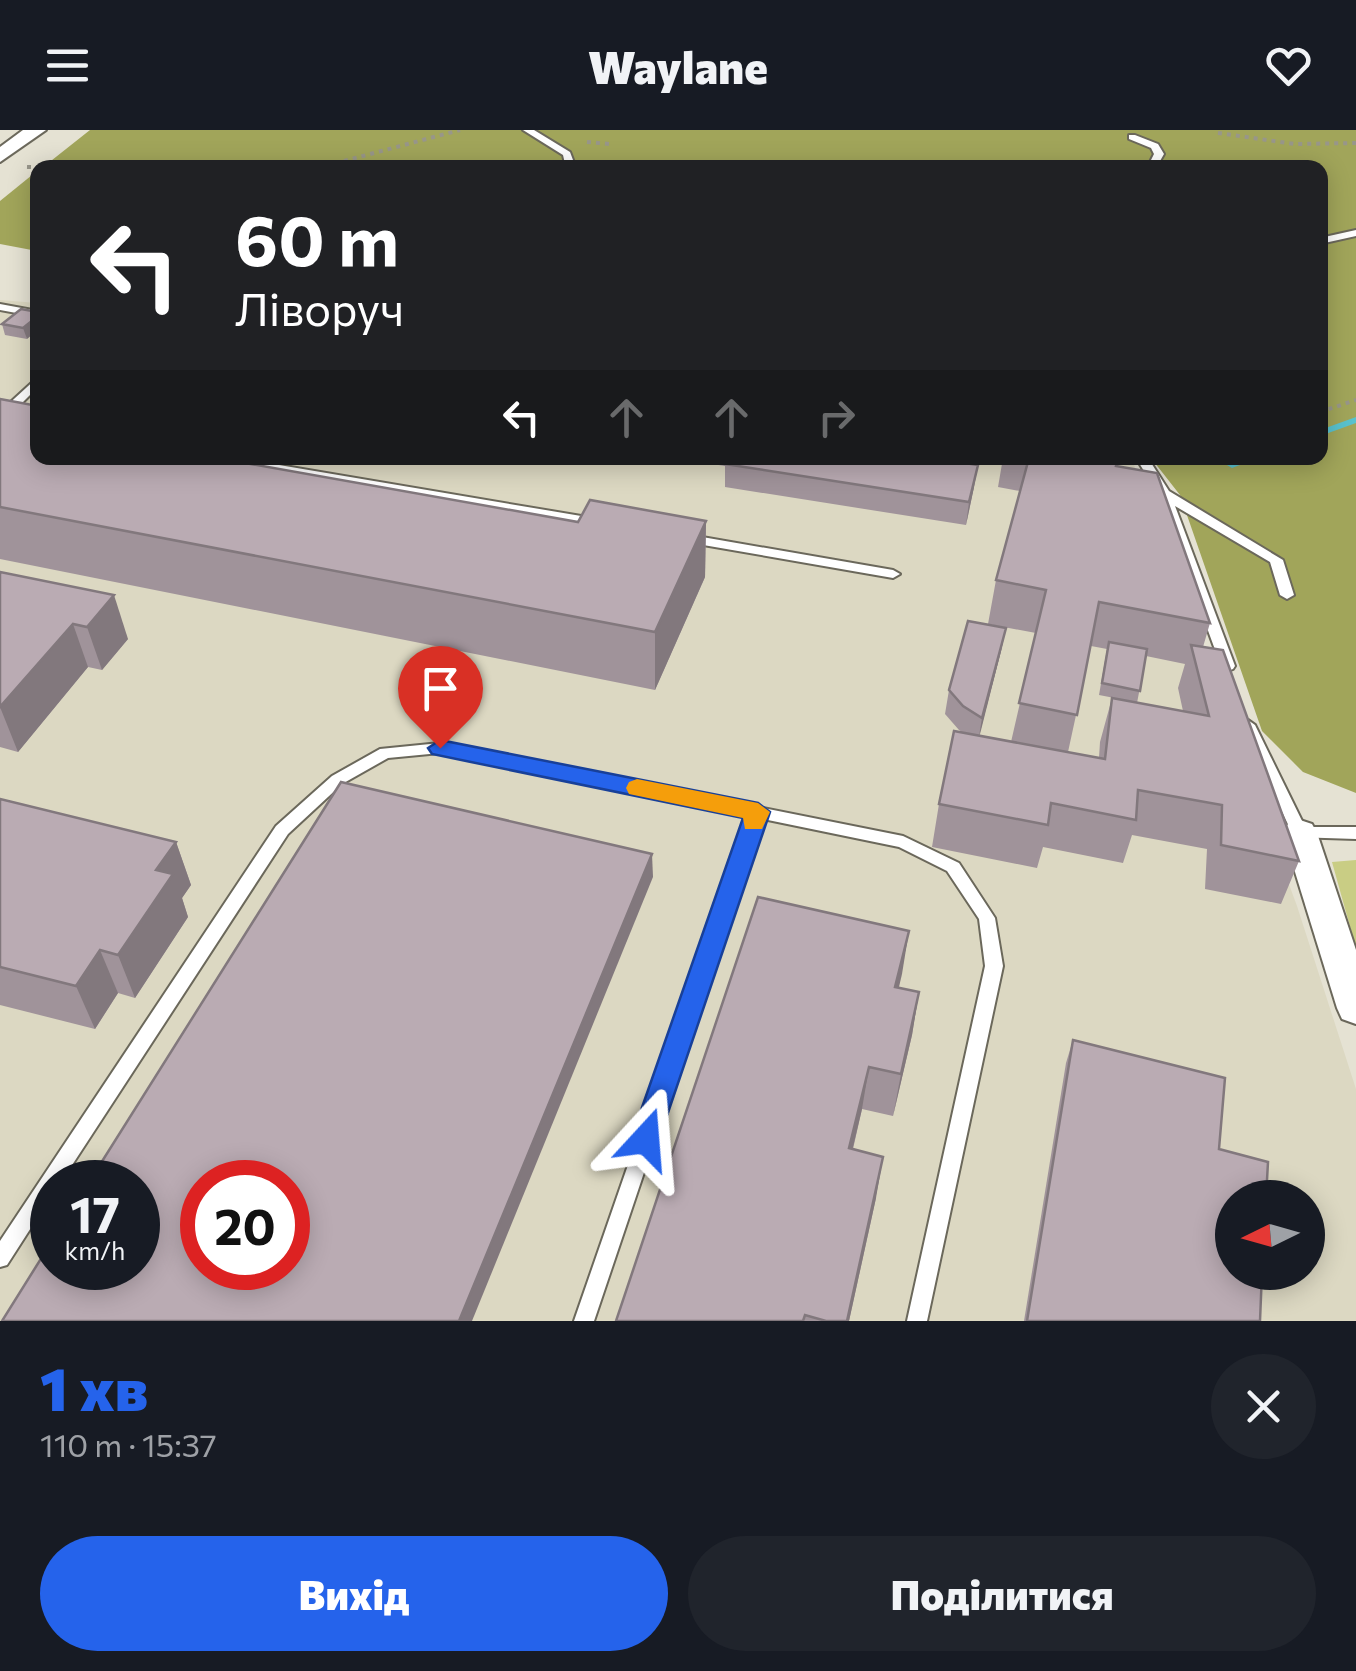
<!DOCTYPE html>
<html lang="uk">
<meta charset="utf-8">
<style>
:root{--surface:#171b24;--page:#20242c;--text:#f1f3f6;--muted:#9ea1a6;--accent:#2563eb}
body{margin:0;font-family:Commissioner,sans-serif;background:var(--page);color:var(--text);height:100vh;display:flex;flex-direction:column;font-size:38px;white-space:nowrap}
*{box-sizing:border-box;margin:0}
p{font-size:32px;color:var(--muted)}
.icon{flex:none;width:55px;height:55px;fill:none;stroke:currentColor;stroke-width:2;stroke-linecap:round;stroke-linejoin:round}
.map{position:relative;height:1191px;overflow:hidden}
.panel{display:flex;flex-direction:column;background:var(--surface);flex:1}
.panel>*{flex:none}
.hud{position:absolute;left:30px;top:30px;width:1298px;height:305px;border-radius:20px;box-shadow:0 5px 25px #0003;background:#202124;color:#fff;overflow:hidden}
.needle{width:65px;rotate:265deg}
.fabs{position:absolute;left:1215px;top:1050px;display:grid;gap:20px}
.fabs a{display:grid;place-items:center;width:110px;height:110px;border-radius:50%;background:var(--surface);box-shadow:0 5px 25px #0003;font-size:50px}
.speed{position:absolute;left:30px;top:1030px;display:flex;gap:20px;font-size:50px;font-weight:700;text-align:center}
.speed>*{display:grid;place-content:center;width:130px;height:130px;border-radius:50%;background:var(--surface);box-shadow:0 5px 25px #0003;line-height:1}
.speed small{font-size:25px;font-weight:400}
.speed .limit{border:15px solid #d22;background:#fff;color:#111}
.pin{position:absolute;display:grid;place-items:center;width:85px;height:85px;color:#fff;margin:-102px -42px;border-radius:50% 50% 50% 0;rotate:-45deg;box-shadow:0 0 10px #0007}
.pin .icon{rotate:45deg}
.me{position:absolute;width:110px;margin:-55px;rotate:19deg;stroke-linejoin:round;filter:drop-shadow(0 0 8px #0008)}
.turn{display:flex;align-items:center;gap:35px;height:210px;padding:0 40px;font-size:45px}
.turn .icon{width:130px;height:130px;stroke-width:2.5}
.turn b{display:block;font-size:70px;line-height:85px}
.lanes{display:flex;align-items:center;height:95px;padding:0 40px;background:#0003;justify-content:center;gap:50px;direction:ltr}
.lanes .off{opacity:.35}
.round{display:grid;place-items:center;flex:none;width:105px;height:105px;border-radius:52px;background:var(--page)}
.summary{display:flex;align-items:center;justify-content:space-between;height:170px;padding:0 40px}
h1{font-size:60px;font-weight:800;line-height:75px;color:var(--accent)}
.primary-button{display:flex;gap:20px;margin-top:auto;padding:20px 40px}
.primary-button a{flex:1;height:115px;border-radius:60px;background:var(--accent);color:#fff;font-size:40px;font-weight:800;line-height:115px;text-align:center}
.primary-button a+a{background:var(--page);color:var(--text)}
header{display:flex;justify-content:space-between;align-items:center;height:130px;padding:0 40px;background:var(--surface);font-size:45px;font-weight:800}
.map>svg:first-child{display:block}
.built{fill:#dcd8c2;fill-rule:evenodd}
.green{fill:#c9cd84}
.forest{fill:#a1a55a}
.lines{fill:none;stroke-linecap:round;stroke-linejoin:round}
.stream{fill:#59c2ce;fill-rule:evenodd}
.lane-casing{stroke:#6b685b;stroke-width:4}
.street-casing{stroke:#6b685b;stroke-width:4}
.path{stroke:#98968a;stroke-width:4;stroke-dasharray:4 5;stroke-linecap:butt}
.lane{fill:#fff;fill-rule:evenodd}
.street{fill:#fff;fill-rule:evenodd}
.wall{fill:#a0939a;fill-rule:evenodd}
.shaded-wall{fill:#82787d}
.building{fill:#baabb3;stroke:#82787d;stroke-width:2.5;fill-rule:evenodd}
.route{fill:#2563eb;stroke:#184099;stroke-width:2.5}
.slow{fill:#f59e0b}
</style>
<header><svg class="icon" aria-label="menu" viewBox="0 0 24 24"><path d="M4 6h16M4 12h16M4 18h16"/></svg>Waylane<svg class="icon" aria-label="heart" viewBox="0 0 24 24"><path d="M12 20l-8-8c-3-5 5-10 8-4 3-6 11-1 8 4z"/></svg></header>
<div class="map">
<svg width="1356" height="1191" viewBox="0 0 1356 1191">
<rect width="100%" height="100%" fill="#e5e2d3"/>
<path class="built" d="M0,170L37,173L38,328H1104L1133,332L1297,776L1356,959V1191H0ZM52,1052H138V1138H52ZM202,1052H288V1138H202ZM1232,1068H1308V1142H1232Z"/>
<path class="green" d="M1356,730V818L1332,732Z"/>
<g class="forest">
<path d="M90,0H1356V663L1303,642L1262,601L1180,365L1151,328H1320V38H42Z"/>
<path d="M37,41V121L0,114V71Z"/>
</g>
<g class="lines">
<g class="stream">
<path d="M1356,287V293L1320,306V300Z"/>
<path d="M1244,328H1258L1232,338L1227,335Z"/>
</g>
<defs>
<g id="lane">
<path d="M523,0H534L570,22L576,38H566L563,25Z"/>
<path d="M1129,5H1135L1158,14L1164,24L1156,38H1147L1154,24L1151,18L1129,9Z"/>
<path d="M1356,100V106L1320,114V108Z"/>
<path d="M0,174L38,181V187L0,180Z"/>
<path d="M38,247V257L15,280L18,288L38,292V299L9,293L3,279Z"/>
<path d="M212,328H237L599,389L606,393L599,397L218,332Z"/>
<path d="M1136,328H1148L1169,361L1283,430L1294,465L1287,469L1280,465L1270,432L1175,376L1235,536L1233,539L1228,541L1221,536L1158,364Z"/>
<path d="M685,404L893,440L900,444L893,448L680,411L678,408Z"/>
<path d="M1248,590L1255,595L1305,697H1356V709L1294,707L1241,595Z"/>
<path d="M440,613L903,706L959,733L995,788L1003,836L927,1191H907L985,836L979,789L947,741L899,717L763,689L594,1191H574L749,686L440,623L388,628L342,654L288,704L61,1052H52V1065L7,1135L0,1137V1111L276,696L332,646L380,619Z"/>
</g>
<g id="street">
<path d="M23,0H46L0,32V17Z"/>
<path d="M1300,690L1312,694L1317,703L1356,820V894L1342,889L1337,878L1283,703L1288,694Z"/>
</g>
</defs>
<use href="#lane" class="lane-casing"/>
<use href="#street" class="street-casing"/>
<g class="path">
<path d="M1218,3L1295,14L1356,13"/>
<path d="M587,12L610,14"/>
<path d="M27,37L61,38"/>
<path d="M318,38L460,0"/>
<path d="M1320,282L1356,270"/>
</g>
<use href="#lane" class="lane"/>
<use href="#street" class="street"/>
</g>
<g class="wall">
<path d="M21,179L27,209L5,205L2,194Z"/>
<path d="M0,269L38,328L578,392L706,391L705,447L655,560L0,429Z"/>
<path d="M673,328H931L974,357L966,395L725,357V336Z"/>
<path d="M1003,328H1118L1116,336L1210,493L1203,517L1299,731L1281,774L1205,759L1207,719L1132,705L1123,733L1043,717L1037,738L932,717L939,674L964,603L959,600L945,584L949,560L1006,498L1001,521L979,606L1011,612L1036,503L988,494L996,450L1020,361L998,357ZM1091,516L1107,519L1099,565L1135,572L1112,568L1100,612L1099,628L1068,622ZM1146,526L1185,534L1178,558L1183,581L1137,573Z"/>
<path d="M0,442L128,509L102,540L88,537L18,622L0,617Z"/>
<path d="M0,669L176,712L191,755L182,768L188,787L135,868L118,863L95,899L0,875Z"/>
<path d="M909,801L898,857L919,862L912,905L893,986L862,979L853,1019L876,1068L849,1191H616Z"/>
<path d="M1073,910L1219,1019L1260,1191H1024L1066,933Z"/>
</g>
<g class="shaded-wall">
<path d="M38,186V200L27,209L23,198Z"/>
<path d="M978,335L974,357L966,395L969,372Z"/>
<path d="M706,391L705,447L655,560V502Z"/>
<path d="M114,465L128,509L102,540L87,497Z"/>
<path d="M73,494L88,537L18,622L0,577Z"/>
<path d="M1006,498L1001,521L978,612L982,588Z"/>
<path d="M176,712L191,755L182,768L188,787L135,868L118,825L156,740Z"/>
<path d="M652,724L653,747L472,1191H459Z"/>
<path d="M909,801L902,844L889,900L895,857Z"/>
<path d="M100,820L118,863L95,899L76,856Z"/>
<path d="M919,862L912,905L893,986L901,944Z"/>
<path d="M869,937L862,979L843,1059L849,1018Z"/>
<path d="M883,1027L876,1068L849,1191H847Z"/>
</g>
<g class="building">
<path d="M21,179L38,182V186L23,198L2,194Z"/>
<path d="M0,269L38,276V328H217L578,392L590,370L706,391L655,502L0,377Z"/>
<path d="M728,328H931L978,335L969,372L725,334Z"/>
<path d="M1029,328H1118L1116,336L1157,343L1210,493L1099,472L1077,585L1019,573L1046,460L996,450Z"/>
<path d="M0,442L114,465L87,497L73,494L0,577Z"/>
<path d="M968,491L1006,498L982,588L963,576L949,560Z"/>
<path d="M1109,512L1147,519L1140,561L1102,553Z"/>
<path d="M1191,515L1223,520L1299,731L1221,715L1222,675L1138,660L1136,690L1051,673L1048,695L939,674L954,601L1105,629L1112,568L1209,586Z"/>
<path d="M341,652L652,724L459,1191H2L52,1111V1138H138V1052H89ZM202,1052H288V1138H202Z"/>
<path d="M0,669L176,712L156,740L173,744L118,825L100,820L76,856L0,837Z"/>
<path d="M758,767L909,801L895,857L919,862L901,944L869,937L849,1018L883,1027L847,1191H826L805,1185L803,1191H616Z"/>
<path d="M1073,910L1225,948L1219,1019L1268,1032L1266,1068H1232V1142H1262L1260,1191H1027Z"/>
</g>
<path class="route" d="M440,610L758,673L770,682L656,1018L646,1022L636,1018L631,1009L743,688L432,624L428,618Z"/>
<path class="slow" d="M637,649L758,673L770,682L762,699H745L743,688L629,664L626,658L629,652Z"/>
</svg>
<div class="fabs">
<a><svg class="needle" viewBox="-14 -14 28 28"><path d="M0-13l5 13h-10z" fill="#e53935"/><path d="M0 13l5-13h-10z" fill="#9ea1a6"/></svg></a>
</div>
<div class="speed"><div>17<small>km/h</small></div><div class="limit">20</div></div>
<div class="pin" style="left:440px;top:618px;background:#d93025"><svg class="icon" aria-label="arrive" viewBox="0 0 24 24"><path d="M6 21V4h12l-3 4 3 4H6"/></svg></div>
<svg class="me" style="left:646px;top:1009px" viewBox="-20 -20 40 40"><path d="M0-17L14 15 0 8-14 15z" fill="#2563eb" stroke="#fff" stroke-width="4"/></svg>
<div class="hud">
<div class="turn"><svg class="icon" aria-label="left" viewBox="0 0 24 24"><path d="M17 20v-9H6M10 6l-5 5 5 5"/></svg><div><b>60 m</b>Ліворуч</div></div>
<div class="lanes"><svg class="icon" aria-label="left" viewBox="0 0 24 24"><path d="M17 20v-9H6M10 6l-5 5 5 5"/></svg><svg class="icon off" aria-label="ahead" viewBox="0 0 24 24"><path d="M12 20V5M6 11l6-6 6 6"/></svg><svg class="icon off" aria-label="ahead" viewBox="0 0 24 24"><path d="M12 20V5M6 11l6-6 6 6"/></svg><svg class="icon off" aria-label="right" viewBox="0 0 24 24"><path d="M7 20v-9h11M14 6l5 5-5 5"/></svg></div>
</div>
</div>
<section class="panel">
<div class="summary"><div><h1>1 хв</h1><p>110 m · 15:37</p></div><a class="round"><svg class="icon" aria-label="close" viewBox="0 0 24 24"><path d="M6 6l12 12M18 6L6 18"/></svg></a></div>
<div class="primary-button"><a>Вихід</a><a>Поділитися</a></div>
</section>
